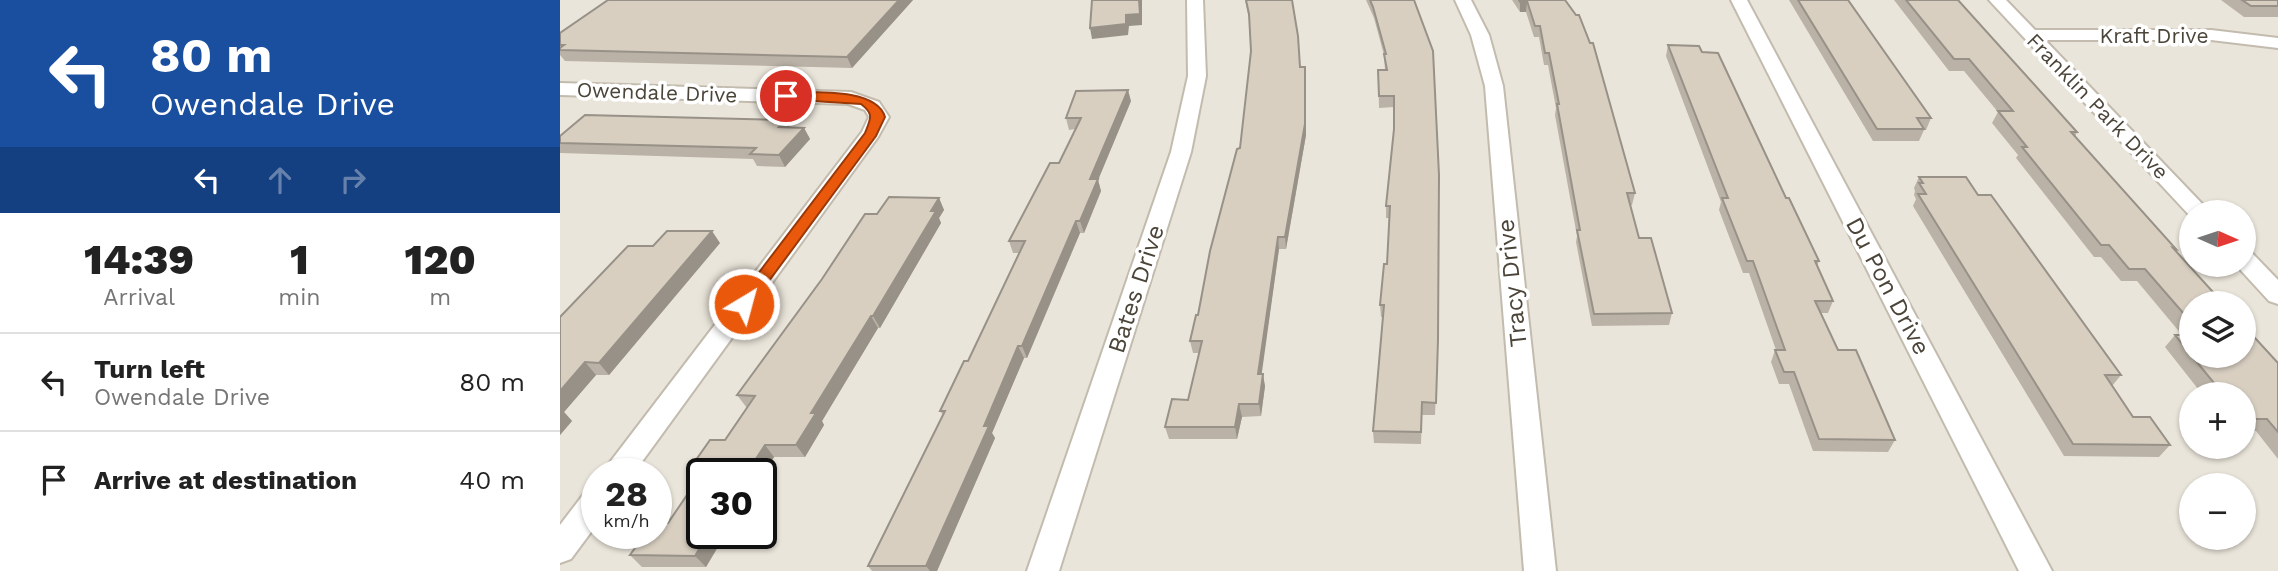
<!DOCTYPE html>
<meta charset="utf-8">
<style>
:root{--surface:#fff;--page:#f2f2f2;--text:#222;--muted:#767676;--line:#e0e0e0}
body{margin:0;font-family:"Work Sans",sans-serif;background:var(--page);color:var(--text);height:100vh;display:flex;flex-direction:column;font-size:26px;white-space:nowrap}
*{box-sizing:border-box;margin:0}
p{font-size:23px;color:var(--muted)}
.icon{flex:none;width:38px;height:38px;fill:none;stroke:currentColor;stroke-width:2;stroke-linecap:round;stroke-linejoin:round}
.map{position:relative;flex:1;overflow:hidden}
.side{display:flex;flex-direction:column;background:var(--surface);width:560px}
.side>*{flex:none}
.banner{background:#1a4fa0;color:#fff;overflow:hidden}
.needle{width:46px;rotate:93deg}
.controls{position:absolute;left:1619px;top:200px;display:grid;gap:14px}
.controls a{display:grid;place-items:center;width:77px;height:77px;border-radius:50%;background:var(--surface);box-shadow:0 2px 5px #0004;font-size:35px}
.speed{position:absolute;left:21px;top:458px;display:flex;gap:14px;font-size:35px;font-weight:700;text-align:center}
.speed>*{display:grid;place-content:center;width:91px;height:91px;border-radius:50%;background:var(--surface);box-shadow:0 2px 5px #0004;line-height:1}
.speed small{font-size:18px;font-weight:400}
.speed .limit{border:4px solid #111;border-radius:10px;background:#fff;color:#111}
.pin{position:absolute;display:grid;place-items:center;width:60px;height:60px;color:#fff;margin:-30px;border:4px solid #fff;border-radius:50%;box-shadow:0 2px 7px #0007}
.me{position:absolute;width:77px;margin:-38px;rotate:37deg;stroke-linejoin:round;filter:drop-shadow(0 0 5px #0008)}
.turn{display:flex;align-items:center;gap:24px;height:147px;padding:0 35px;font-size:32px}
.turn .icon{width:91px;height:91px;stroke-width:2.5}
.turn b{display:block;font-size:49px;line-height:60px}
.lanes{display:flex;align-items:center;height:66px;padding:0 35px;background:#0003;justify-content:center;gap:35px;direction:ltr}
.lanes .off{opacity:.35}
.eta{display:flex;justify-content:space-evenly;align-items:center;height:119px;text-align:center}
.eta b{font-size:42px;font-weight:800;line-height:49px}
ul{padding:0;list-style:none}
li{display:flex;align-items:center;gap:21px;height:98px;padding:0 35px;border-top:2px solid var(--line)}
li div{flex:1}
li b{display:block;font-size:26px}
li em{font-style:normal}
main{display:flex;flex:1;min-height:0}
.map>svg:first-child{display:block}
.residential{fill:#eae5da;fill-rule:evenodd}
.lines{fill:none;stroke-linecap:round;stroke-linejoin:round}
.minor-casing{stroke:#c2bbae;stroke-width:4}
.minor{fill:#fff;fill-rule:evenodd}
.wall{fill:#bab2a6}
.shaded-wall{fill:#979187}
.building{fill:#d8cfc1;stroke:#979187;stroke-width:2}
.route{fill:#ea580c;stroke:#983908;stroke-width:2}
.labels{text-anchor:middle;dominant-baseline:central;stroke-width:7;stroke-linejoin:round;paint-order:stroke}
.far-street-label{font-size:21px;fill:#4b4439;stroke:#fff}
.street-label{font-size:24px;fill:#4b4439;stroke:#fff}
</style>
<main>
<section class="side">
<div class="banner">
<div class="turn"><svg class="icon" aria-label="left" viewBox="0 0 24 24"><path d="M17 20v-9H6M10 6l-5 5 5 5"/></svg><div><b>80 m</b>Owendale Drive</div></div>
<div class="lanes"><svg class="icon" aria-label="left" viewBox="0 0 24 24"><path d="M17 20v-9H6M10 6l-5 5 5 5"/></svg><svg class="icon off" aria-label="ahead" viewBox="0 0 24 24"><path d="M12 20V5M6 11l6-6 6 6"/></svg><svg class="icon off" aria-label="right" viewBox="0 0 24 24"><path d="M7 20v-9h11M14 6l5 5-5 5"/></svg></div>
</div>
<div class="eta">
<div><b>14:39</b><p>Arrival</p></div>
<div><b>1</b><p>min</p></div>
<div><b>120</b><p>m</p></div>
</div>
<ul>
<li><svg class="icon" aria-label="left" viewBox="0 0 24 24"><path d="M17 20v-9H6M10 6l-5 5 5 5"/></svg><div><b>Turn left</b><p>Owendale Drive</p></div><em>80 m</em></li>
<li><svg class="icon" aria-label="arrive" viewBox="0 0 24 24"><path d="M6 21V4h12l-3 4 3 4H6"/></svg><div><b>Arrive at destination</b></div><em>40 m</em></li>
</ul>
</section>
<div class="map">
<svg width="1718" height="571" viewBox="0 0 1718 571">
<rect width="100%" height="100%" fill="#f6f3ec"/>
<path class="residential" d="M0,0H1718V571H0ZM1631,212H1684V264H1631ZM1631,303H1684V355H1631ZM1631,394H1684V446H1631ZM37,474H96V534H37ZM142,474H201V534H142ZM1631,485H1684V537H1631Z"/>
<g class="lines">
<defs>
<g id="minor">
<path d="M627,0H643L646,76L631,152L499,571H467L611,152L628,76Z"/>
<path d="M895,0H911L929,35L943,86L996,571H964L925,86L911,35Z"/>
<path d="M1171,0H1187L1492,571H1459Z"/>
<path d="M1429,0H1446L1475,30H1651L1718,38V48L1651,40H1485L1650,212H1631V217Z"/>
<path d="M0,83L291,92L319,102L329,117L318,137L73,474H41L302,132L309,117L305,110L288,104L0,95Z"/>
<path d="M1684,251L1692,253L1718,280V304L1709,301L1676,265L1684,264Z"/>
<path d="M37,487V524L11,559L0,563V525L26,491Z"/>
</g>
</defs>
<use href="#minor" class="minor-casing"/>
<use href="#minor" class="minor"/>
</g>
<g class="wall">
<path d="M48,0H353L292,68L5,61L0,55V33Z"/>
<path d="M685,0H732L738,36L740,67H745L746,78V135L726,249H719L701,374L705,386L701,416L682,417L677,439H609L605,427L628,400L639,353H633L630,341L638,315L680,148L691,51L689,19Z"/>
<path d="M806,0H854L878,340L875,415H862L861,444L814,443L813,431L823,317H821L820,305L827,264L829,218H826V206L834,129V107L819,108L818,70H825L824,55L814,18Z"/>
<path d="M952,0H1005L1075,193L1072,205H1070L1079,238L1112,313L1109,325L1032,326L1016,242L1017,236L995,115L996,108L988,65H984L979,37H974L966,12H960Z"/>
<path d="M1229,0H1288L1371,118L1366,130H1364L1359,141H1313Z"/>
<path d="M1334,0H1398L1517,132L1515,137L1616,249L1615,250L1631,303V355L1718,363V459L1696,431H1684V394H1642L1605,347L1615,335H1622L1577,281H1561L1541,257H1534L1456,158L1458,155L1432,123L1438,112L1404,71H1389Z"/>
<path d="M1661,0H1718V17H1684Z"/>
<path d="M1108,45L1142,52L1226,198L1259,261L1257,266L1273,301L1268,313H1261L1278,350L1335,440L1328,452L1253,451L1229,384H1219L1211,362L1215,350H1216L1189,273H1183L1159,210L1161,202L1106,56Z"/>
<path d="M571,101L538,180L541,191L524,233H520L467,358H464L432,433L435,438L377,571H312L308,566L383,415L380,411L408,361L459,253H453L449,241L499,163L515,129L509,130L506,118Z"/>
<path d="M230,127L244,128L250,139L225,167L197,166L193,159L0,153V136Z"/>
<path d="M1359,177L1418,195L1561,375L1552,386L1573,417L1610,445L1599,457L1504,456L1353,206L1356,199L1354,195L1355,191L1354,188Z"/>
<path d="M379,198L384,210L379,218L381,223L320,328H318L262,421L264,425L245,457H214L201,478V474L142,534H199L195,541L162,540L146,567H82L70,555L108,523L140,477L131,467L165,440L187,408L177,395L317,214Z"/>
<path d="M160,243L49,375H36L4,412L12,421L0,435V317L93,246Z"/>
</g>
<g class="shaded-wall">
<path d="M339,0H353L292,68L287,57Z"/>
<path d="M579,0H582V25L569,26L568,35L532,39L530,28L566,15Z"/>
<path d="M967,1L966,12H960V2Z"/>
<path d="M745,67L746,78V135L726,249L725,237Z"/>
<path d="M568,90L571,101L538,180L541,191L524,233L520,221L530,179Z"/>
<path d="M226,120L232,131L219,127Z"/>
<path d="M244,128L250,139L225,167L219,155Z"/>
<path d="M379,198L384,210L379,218L381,223L320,328L313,316Z"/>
<path d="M516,221L520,233L467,358L462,346Z"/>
<path d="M152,231L160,243L49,375L39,363Z"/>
<path d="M718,237L719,249L700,386L698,374Z"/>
<path d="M311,316L318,328L262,421L264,425L245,457L236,445L251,413Z"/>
<path d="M458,346L464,358L432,433L435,438L377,571H370L366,566Z"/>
<path d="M25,362L36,375L4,412L12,421L0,435V391Z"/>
<path d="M703,374L705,386L701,416L699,404Z"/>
<path d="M679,404L682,417L677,439L675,427Z"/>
<path d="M205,445L214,457L201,478V474H186Z"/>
<path d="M207,492L217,503L201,530V502Z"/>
<path d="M148,534H156L162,540L146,567L135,556Z"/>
<path d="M189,534H199L195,541Z"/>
</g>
<g class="building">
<path d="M48,0H339L287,57L0,50V48L4,45H0V33Z"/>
<path d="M532,0H579L580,14L566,15V24L530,28Z"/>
<path d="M686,0H732L738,36L740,67H745V124L725,237H718L698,374H703L699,404H679L675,427H605L612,399L628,400L642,341H630L636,315H638L650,251L677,149L680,148L691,51L689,14Z"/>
<path d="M810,0H854L873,51L879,175L878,340L876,403L862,402L861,432L813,431L824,305H820L824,264H827L830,206H826L834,129V96H819L818,70H827L824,54H826L813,7Z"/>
<path d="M959,0H1005L1016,15H1019L1030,43H1033L1075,193H1067L1079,238H1091L1112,313L1034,314L1017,230H1020L997,104H999L989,53H985L980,26H975L967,1L960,2Z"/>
<path d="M1238,0H1288L1371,118H1357L1364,129H1317Z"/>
<path d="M1346,0H1398L1517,132H1511L1616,249L1613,248L1663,303H1631V322L1585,269H1569L1549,245H1541L1462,147H1467L1438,111H1453L1409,59H1394Z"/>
<path d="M1682,0H1718V6H1691Z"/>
<path d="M1108,45L1139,46L1142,52L1158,53L1226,198H1229L1259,261H1255L1273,301H1255L1278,350H1296L1335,440L1259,439L1234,372H1224L1215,350H1225L1193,261H1187L1162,198H1168Z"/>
<path d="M568,90L530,179H538L520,221H516L462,346H458L424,426H429L366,566H308L385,411H380L404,361H408L465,241H449L490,163H499L521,118H506L516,91Z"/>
<path d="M25,115L226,120L219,127L244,128L219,155L190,154L196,148L0,143V136Z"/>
<path d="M1359,177H1406L1418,195H1431L1561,375H1545L1573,417H1590L1610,445L1513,444L1358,194H1366L1359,183H1363Z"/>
<path d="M329,197L379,198L371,211H376L313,316H311L251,413H256L236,445H205L186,474H142V534H148L135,556L70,555L85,534H96V523H108L146,467H131L150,440H165L195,396L177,395L262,279L305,214H317Z"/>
<path d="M107,231H152L39,363L25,362L0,391V317L68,246H93Z"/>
<path d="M1684,326L1718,363V432L1707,419H1684V394H1663L1631,355H1684Z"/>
<path d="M1615,335H1631V355Z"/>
<path d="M201,491L207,492L201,502Z"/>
</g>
<path class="route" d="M226,92C251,93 316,87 325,117L316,136L189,308H178L176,304L178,300L305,133C311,118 314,114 301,104L221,99V93Z"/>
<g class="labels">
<g class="far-street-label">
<text x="1594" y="35">Kraft Drive</text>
<text transform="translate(97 92) rotate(2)">Owendale Drive</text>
<text transform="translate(1538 106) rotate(46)">Franklin Park Drive</text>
</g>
<g class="street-label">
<text transform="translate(952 283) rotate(-96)">Tracy Drive</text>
<text transform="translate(1328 286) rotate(62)">Du Pon Drive</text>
<text transform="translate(576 289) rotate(-72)">Bates Drive</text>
</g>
</g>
</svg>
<div class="controls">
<a><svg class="needle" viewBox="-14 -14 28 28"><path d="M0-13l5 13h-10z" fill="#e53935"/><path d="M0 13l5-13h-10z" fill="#767676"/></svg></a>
<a><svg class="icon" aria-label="layers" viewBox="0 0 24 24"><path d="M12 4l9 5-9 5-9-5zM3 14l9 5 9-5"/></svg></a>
<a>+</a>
<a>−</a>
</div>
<div class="speed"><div>28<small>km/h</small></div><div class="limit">30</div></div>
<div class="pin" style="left:226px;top:96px;background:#d93025"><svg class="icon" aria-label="arrive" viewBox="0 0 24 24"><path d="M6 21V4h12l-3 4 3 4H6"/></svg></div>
<svg class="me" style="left:184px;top:304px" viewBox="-20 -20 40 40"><circle r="17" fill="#ea580c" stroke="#fff" stroke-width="3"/><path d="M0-11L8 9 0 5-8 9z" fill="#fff"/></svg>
</div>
</main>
